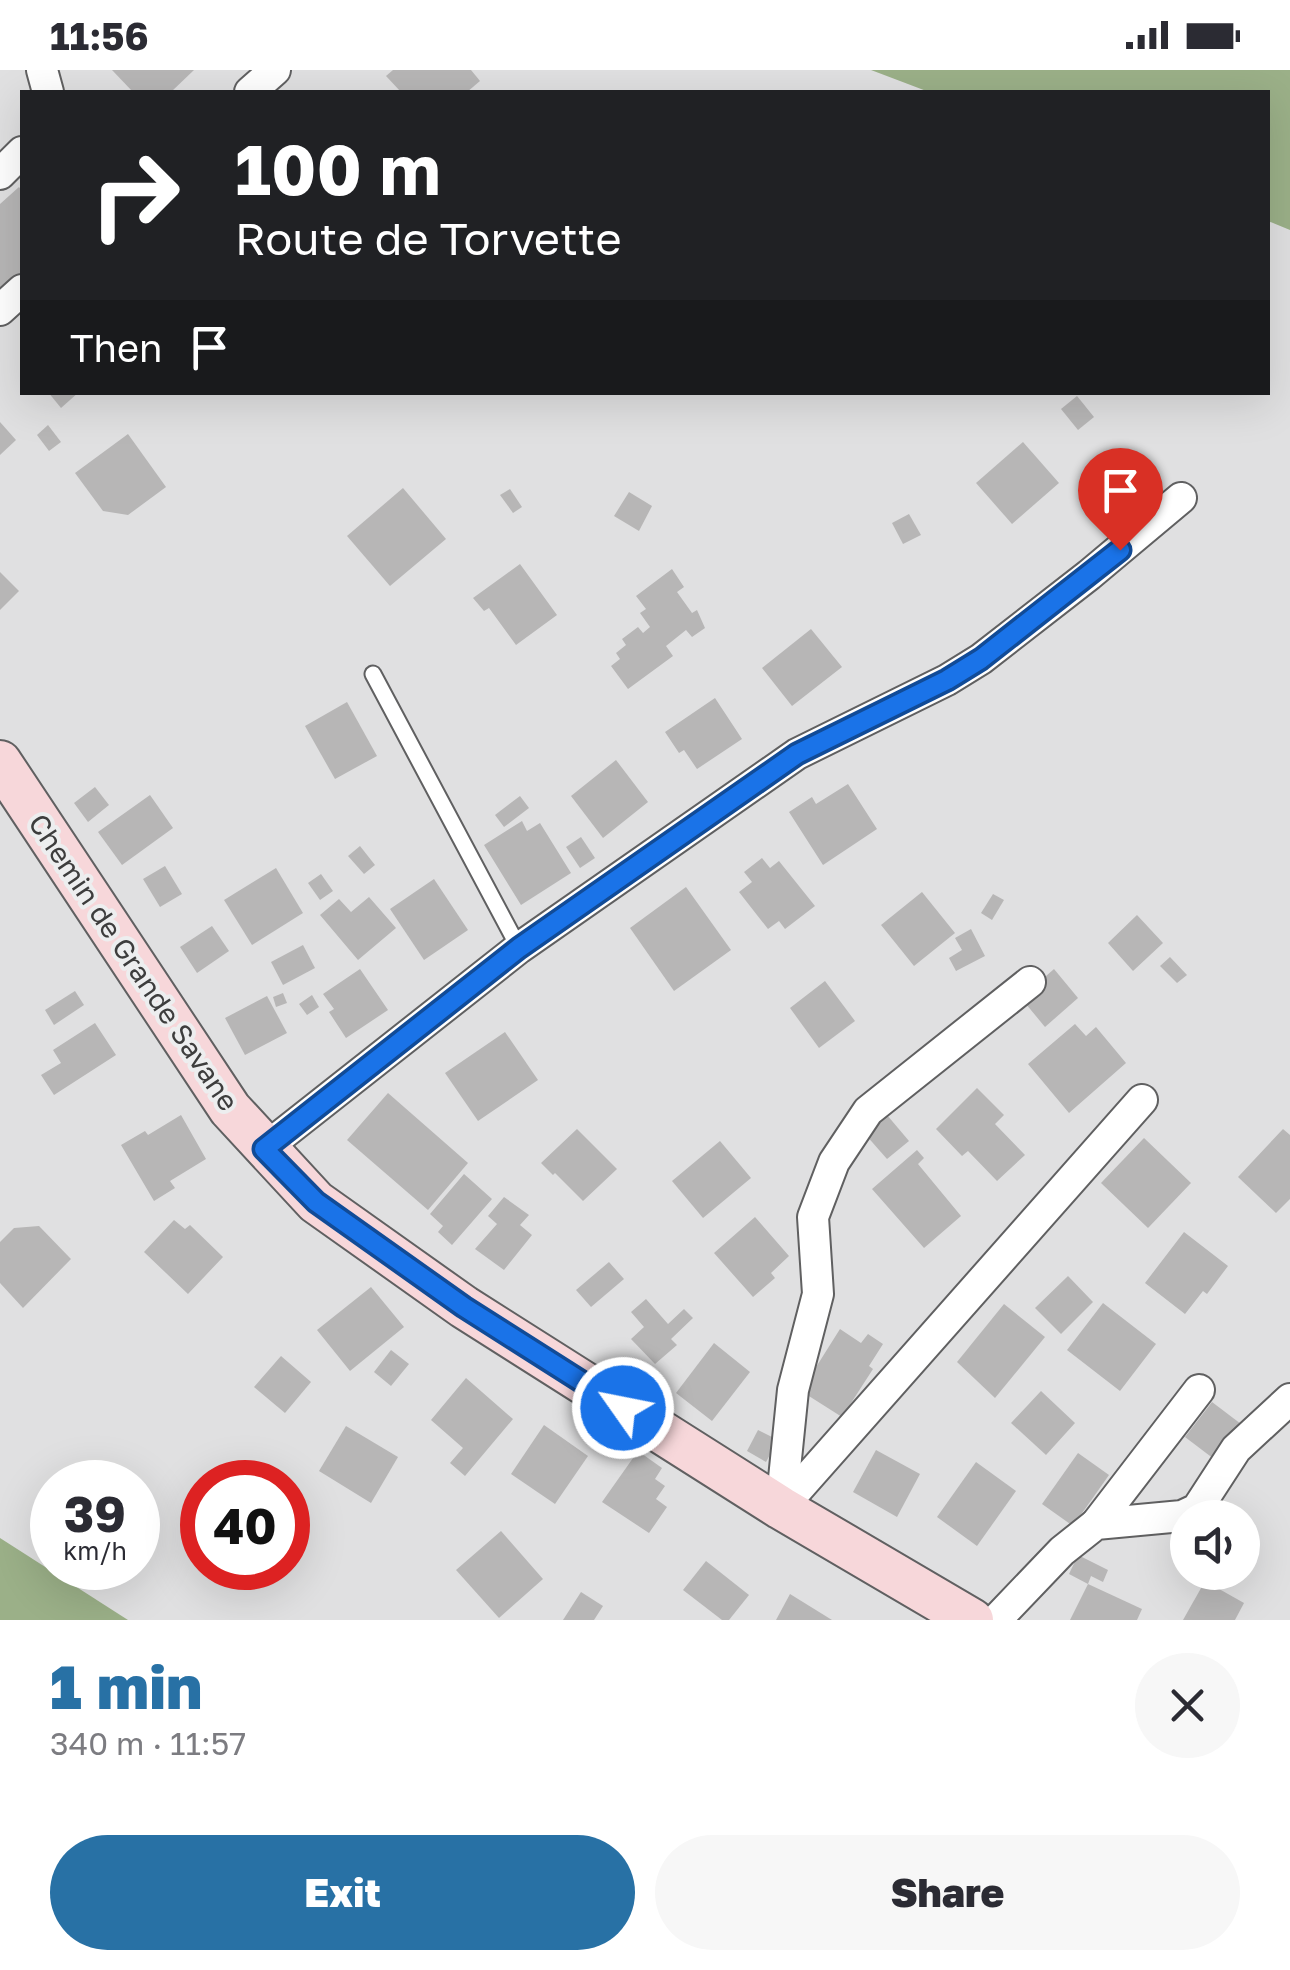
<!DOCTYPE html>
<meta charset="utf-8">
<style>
:root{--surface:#fff;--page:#f7f7f7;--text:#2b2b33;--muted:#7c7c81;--accent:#2871a5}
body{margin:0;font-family:"Golos Text",sans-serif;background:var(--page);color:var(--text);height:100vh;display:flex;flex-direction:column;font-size:38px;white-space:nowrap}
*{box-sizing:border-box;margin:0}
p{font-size:32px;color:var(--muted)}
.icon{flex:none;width:55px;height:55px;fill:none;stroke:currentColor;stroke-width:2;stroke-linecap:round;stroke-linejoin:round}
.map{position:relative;height:1550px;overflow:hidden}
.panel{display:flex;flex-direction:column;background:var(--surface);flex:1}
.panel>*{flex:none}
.hud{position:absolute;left:20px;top:20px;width:1250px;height:305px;border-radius:0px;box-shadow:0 10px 40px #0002;background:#202124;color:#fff;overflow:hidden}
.controls{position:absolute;left:1170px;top:1430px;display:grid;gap:20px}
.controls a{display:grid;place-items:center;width:90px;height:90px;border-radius:50%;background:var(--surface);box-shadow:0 10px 40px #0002;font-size:50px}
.speed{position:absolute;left:30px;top:1390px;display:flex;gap:20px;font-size:50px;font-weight:700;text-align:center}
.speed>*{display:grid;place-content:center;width:130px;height:130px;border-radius:50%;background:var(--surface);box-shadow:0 10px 40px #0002;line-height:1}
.speed small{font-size:25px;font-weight:400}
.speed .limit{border:15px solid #d22;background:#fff;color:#111}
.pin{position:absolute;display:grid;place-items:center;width:85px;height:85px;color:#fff;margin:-102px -42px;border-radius:50% 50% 50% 0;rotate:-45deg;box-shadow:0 0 10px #0007}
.pin .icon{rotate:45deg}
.me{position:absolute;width:110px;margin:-55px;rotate:303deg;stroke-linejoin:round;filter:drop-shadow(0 0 8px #0008)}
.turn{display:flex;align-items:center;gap:35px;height:210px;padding:0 50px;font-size:45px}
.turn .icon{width:130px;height:130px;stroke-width:2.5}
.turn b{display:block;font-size:70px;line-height:85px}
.then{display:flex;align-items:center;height:95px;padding:0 50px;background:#0003;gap:20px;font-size:38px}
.round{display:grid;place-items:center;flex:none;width:105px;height:105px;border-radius:52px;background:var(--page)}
.overview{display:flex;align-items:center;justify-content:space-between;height:170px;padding:0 50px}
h1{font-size:60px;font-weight:800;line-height:75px;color:var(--accent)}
.cta{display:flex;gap:20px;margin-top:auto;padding:20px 50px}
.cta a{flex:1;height:115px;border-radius:60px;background:var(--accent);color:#fff;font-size:40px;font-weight:800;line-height:115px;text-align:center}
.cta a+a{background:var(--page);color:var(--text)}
.status{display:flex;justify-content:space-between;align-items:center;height:70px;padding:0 50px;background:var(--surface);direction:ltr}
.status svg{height:28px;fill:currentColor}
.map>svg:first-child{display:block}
.forest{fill:#9bb088}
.building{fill:#b7b6b6}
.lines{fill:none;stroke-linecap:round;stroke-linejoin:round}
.lane-casing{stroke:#606061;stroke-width:19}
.street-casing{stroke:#606061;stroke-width:34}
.secondary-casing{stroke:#606061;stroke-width:46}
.lane{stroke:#fff;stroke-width:15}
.street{stroke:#fff;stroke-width:30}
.secondary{stroke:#f7d7da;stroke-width:42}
.route-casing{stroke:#114b97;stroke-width:25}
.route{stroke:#1a73e8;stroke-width:18}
.labels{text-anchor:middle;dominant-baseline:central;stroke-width:8;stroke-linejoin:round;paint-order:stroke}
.street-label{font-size:28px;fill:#3d3d3d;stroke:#edeeef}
</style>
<div class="status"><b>11:56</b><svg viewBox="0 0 49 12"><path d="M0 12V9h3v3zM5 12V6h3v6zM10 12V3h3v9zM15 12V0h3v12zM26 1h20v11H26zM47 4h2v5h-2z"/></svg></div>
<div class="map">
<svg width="1290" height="1550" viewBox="0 0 1290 1550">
<rect width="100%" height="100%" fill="#e0e0e1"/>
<g class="forest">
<path d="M871,0H1290V160L1268,151V22H929Z"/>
<path d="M0,1468L128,1550H0Z"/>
</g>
<g class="building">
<path d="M112,0H194L171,22H133Z"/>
<path d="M393,0H471L480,11L467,22H401L386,6Z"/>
<path d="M19,117L22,121V202L0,222V134Z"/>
<path d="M48,322H79L61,338Z"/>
<path d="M1077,326L1094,347L1078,360L1061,339Z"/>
<path d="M0,352L16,370L0,385Z"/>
<path d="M48,355L61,372L49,381L37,365Z"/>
<path d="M128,364L166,417L128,445L103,441L75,403Z"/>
<path d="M1023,372L1059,413L1012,454L976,413Z"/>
<path d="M403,418L446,469L390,516L347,466Z"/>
<path d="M510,419L522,437L513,443L500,425Z"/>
<path d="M629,422L652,436L639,461L614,446Z"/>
<path d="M909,444L921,465L903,474L892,453Z"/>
<path d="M520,494L557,545L516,575L489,538L484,541L473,528Z"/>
<path d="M672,499L684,517L677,522L692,543L697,540L705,558L692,567L686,560L666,576L673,586L628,619L611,596L620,589L616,583L626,575L622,569L638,557L643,563L650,557L640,543L646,539L636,526Z"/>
<path d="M0,502L19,521L0,540Z"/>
<path d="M811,559L842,597L792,636L762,598Z"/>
<path d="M715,628L742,669L697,699L684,680L679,683L665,662Z"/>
<path d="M347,632L377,686L335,709L305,656Z"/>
<path d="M616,690L648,732L603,768L571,726Z"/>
<path d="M848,714L877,759L823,795L789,742L812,727L816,734Z"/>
<path d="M95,717L109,735L88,752L74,733Z"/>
<path d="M150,725L173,758L122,795L98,762Z"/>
<path d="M520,726L529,738L504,757L495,745Z"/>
<path d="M522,751L527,761L540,753L571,803L521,835L484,775Z"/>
<path d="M581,767L595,788L580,798L566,777Z"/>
<path d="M360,776L375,795L364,804L348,786Z"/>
<path d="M762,788L770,798L779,791L815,836L785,859L779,851L768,859L739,822L752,812L744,802Z"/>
<path d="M165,796L182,824L160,837L143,809Z"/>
<path d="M276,798L303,843L252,875L224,830Z"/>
<path d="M321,804L333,821L320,830L308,813Z"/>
<path d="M434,809L468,860L424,890L390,839Z"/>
<path d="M686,817L731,880L674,921L630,858Z"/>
<path d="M922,822L955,863L914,896L881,855Z"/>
<path d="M993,824L1004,830L992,850L981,843Z"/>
<path d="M369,827L396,858L358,890L320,845L339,829L351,842Z"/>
<path d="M1137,845L1163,873L1133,901L1108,873Z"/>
<path d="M212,856L229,881L197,903L180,877Z"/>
<path d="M971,859L985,886L956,901L949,888L962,880L955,868Z"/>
<path d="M303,875L315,898L283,915L271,892Z"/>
<path d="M1170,887L1187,905L1177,913L1160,896Z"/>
<path d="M360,899L388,940L346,968L329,942L334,939L323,924Z"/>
<path d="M1054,899L1078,928L1045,957L1021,928Z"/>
<path d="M825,911L855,951L819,978L790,938Z"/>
<path d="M75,921L84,935L54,955L45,940Z"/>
<path d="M283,923L287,933L276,937L273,927Z"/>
<path d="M312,925L319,937L307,945L299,934Z"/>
<path d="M267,926L287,963L245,985L225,948Z"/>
<path d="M95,953L116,985L54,1025L41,1005L61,993L53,980Z"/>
<path d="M1075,954L1086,966L1096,957L1126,993L1069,1043L1028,994Z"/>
<path d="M505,962L538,1010L478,1051L445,1003Z"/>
<path d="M977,1018L1004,1045L995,1054L1025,1085L997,1111L968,1081L962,1086L936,1059Z"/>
<path d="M388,1023L468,1093L428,1140L347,1070Z"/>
<path d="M181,1045L206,1089L170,1111L175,1118L154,1131L121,1075L145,1061L148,1065Z"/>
<path d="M887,1045L909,1071L887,1089L865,1064Z"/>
<path d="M577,1059L617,1099L583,1131L555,1103L553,1105L541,1093Z"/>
<path d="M1283,1059L1290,1065V1129L1276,1143L1238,1107Z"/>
<path d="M1144,1068L1191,1113L1148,1158L1101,1113Z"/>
<path d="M720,1071L751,1108L703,1148L672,1111Z"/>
<path d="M917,1080L924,1088L918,1094L961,1146L924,1178L872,1119Z"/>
<path d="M464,1104L492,1129L452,1175L438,1162L443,1156L430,1144Z"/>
<path d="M504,1127L529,1145L520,1155L532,1165L504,1200L475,1179L497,1154L488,1146Z"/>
<path d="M755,1147L789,1186L771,1203L775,1208L753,1227L714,1183Z"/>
<path d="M174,1150L185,1159L190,1155L223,1187L188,1224L144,1182Z"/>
<path d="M39,1156L71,1189L23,1238L0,1213V1172L14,1158Z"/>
<path d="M1184,1162L1228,1196L1207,1224L1203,1221L1185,1244L1145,1213Z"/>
<path d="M609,1192L624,1209L591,1237L576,1220Z"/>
<path d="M1068,1206L1093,1232L1061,1264L1035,1238Z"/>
<path d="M371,1217L404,1257L350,1301L317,1260Z"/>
<path d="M646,1229L668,1254L684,1239L693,1248L671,1269L677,1275L655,1294L631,1269L644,1257L631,1242Z"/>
<path d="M1103,1233L1156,1274L1120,1321L1067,1280Z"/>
<path d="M1004,1234L1045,1267L995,1328L957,1292Z"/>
<path d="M840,1259L861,1273L868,1264L883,1274L869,1296L873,1299L842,1347L801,1321Z"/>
<path d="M714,1273L750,1302L712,1351L676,1323Z"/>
<path d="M391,1280L409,1294L391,1316L374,1302Z"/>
<path d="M281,1286L311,1312L285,1343L254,1317Z"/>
<path d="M466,1308L513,1349L465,1406L450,1393L463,1378L431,1350Z"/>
<path d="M1041,1321L1075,1353L1046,1385L1011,1353Z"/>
<path d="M1212,1332L1241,1354L1214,1389L1185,1367Z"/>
<path d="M544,1355L588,1386L555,1434L511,1404Z"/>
<path d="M346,1356L398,1387L371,1433L319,1401Z"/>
<path d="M758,1360L778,1370L766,1392L747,1381Z"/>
<path d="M876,1380L920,1404L897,1447L853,1422Z"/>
<path d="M638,1381L662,1398L655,1409L665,1416L656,1429L667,1437L649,1463L602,1432Z"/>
<path d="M1078,1383L1109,1405L1073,1456L1042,1434Z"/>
<path d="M976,1392L1016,1421L977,1476L937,1447Z"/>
<path d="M138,1457L154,1473L138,1489Z"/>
<path d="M501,1461L543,1509L499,1548L456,1500Z"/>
<path d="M1078,1485L1108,1500L1103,1512L1091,1506L1088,1514L1069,1504Z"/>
<path d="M706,1491L749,1525L729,1550H722L683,1520Z"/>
<path d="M1205,1511L1244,1533L1235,1550H1183Z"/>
<path d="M1088,1514L1142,1539L1137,1550H1070Z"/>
<path d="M581,1522L603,1536L594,1550H563Z"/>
<path d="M790,1524L832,1550H776Z"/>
</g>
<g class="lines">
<defs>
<path id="lane" d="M373,604L519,878"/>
<g id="street">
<path d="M42,0L48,22"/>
<path d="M250,22L275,0"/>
<path d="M0,104L22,82"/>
<path d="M0,240L22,220"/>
<path d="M264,1079L519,878L797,684L947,610L981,589L1089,505L1181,428"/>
<path d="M781,1438L793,1320L818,1224L813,1147L834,1092L868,1041L1030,912"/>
<path d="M781,1438L1142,1030"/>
<path d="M1096,1454L1199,1320"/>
<path d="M996,1550L1062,1481L1096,1454L1182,1446L1197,1439L1236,1379L1290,1329"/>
</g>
<path id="secondary" d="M0,692L230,1039L316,1132L464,1237L781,1438L972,1550"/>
</defs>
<use href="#lane" class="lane-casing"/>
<use href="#street" class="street-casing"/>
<use href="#secondary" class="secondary-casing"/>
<use href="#lane" class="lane"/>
<use href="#street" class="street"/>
<use href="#secondary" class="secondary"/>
</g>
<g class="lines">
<defs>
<path id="route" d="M623,1338L464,1237L316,1132L264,1079L519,878L797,684L947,610L981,589L1120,480"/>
</defs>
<use href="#route" class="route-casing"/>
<use href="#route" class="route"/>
</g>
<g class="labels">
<g class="street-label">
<text transform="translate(134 892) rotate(56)">Chemin de Grande Savane</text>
</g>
</g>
</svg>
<div class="controls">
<a><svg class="icon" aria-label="sound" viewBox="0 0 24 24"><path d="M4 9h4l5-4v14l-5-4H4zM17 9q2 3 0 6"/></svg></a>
</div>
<div class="speed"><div>39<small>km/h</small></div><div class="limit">40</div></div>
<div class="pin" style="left:1120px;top:480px;background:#d93025"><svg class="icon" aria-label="arrive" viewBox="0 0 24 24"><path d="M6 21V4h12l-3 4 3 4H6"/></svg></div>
<svg class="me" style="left:623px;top:1338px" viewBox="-20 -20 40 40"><circle r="17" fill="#1a73e8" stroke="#fff" stroke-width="3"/><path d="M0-11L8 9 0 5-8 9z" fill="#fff"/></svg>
<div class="hud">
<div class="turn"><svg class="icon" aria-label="right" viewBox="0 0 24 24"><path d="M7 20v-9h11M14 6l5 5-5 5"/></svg><div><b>100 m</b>Route de Torvette</div></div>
<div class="then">Then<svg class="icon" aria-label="arrive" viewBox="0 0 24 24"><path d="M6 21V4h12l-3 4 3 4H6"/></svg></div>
</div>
</div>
<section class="panel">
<div class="overview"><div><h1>1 min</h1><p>340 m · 11:57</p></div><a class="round"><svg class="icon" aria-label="close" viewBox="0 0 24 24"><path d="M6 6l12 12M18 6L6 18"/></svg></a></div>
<div class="cta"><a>Exit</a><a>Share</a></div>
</section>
